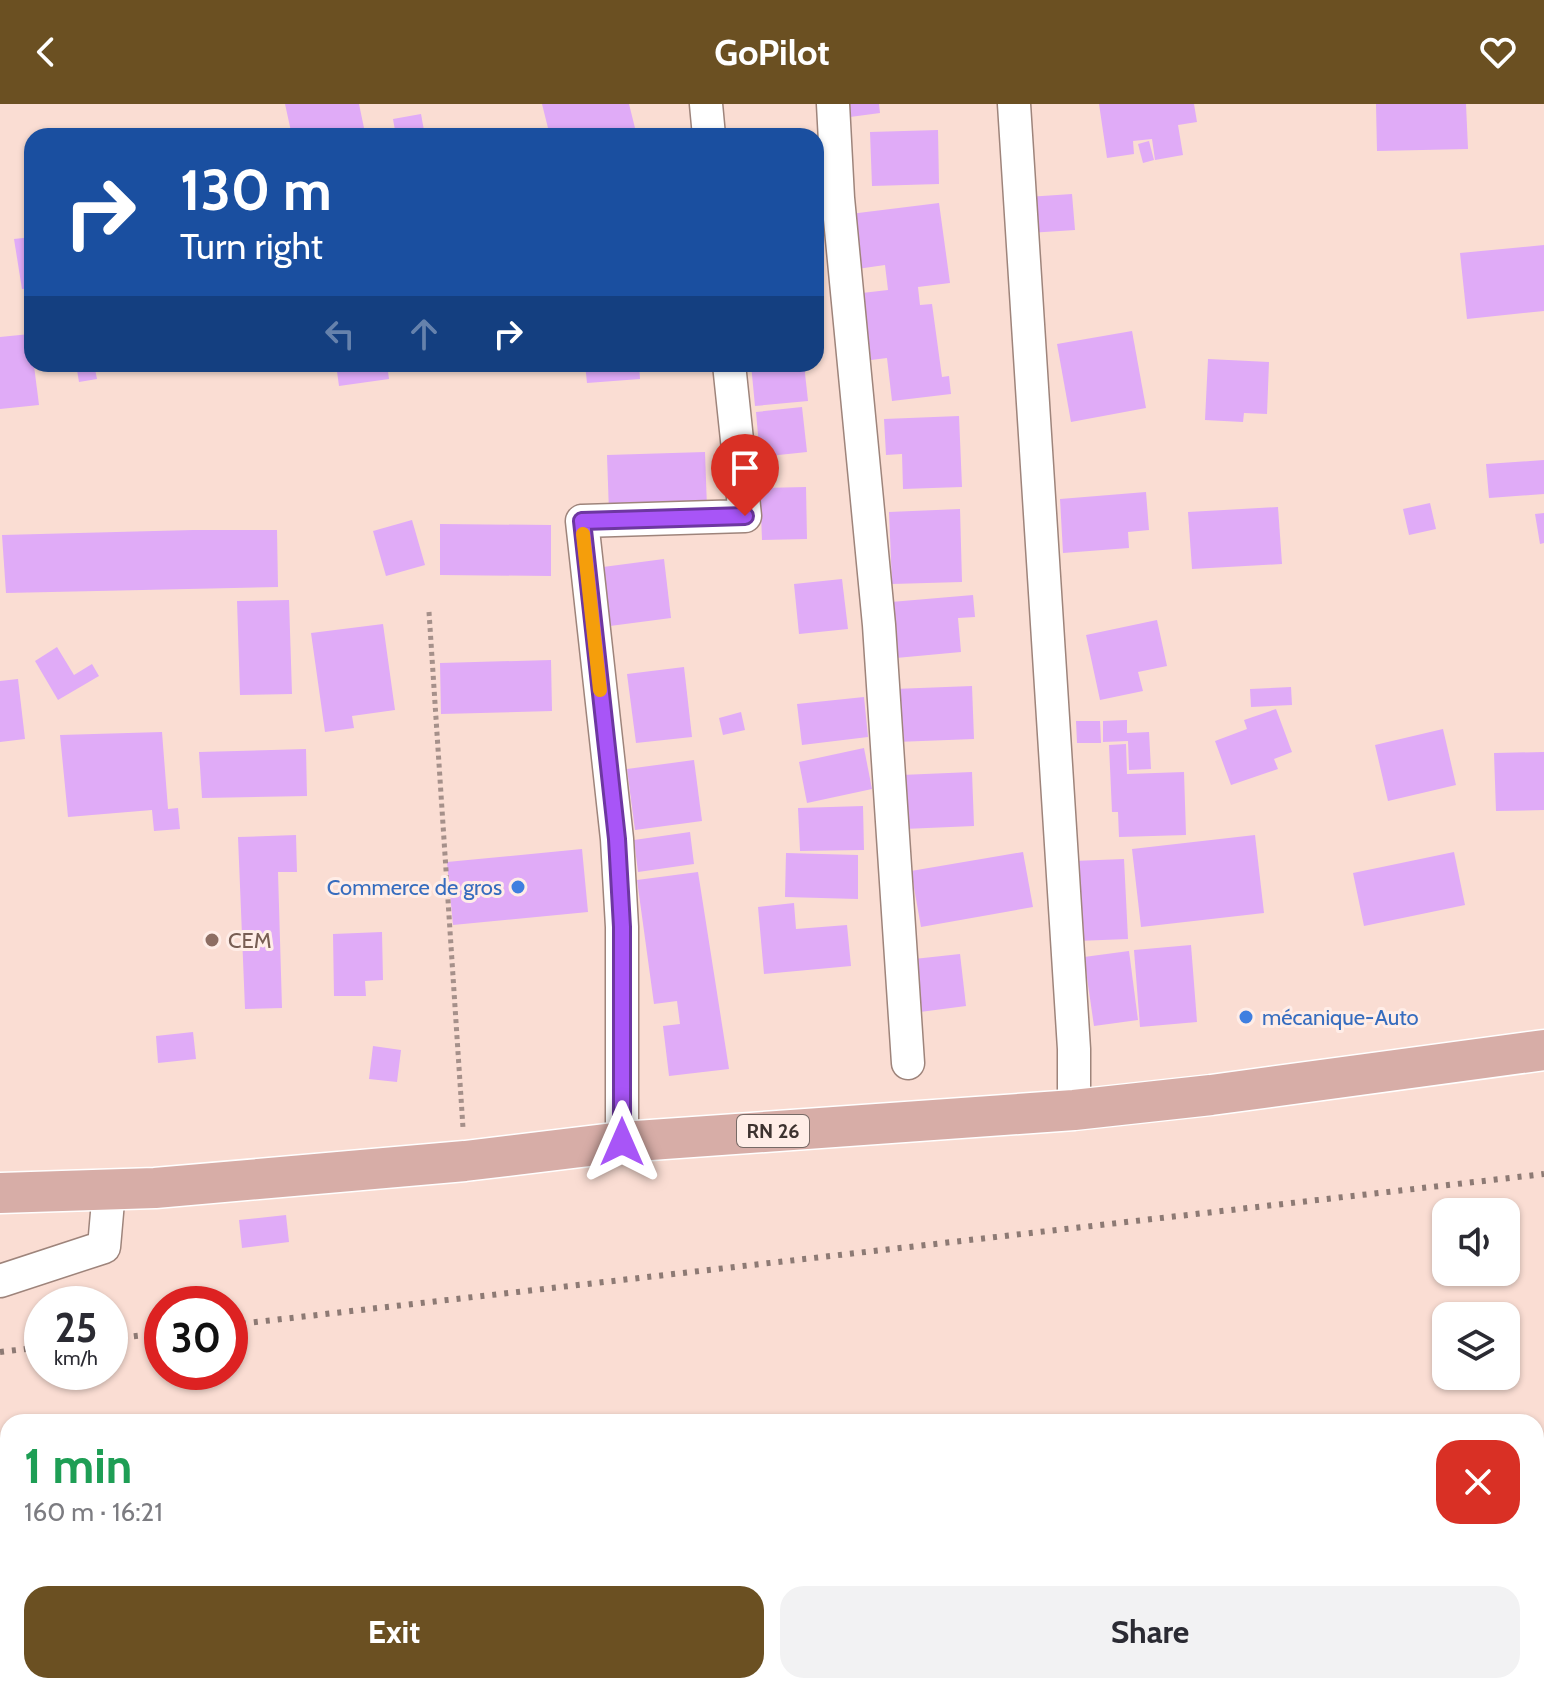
<!DOCTYPE html>
<meta charset="utf-8">
<style>
:root{--surface:#fff;--page:#f2f2f3;--text:#2b2b33;--muted:#7c7c81;--accent:#6b5022}
body{margin:0;font-family:Cabin,sans-serif;background:var(--page);color:var(--text);height:100vh;display:flex;flex-direction:column;font-size:30px;white-space:nowrap}
*{box-sizing:border-box;margin:0}
p{font-size:26px;color:var(--muted)}
.icon{flex:none;width:44px;height:44px;fill:none;stroke:currentColor;stroke-width:2;stroke-linecap:round;stroke-linejoin:round}
.map{position:relative;flex:1;overflow:hidden}
.side{position:absolute;left:0px;top:1310px;width:1544px;height:280px;display:flex;flex-direction:column;background:var(--surface);border-radius:24px 24px 0 0;box-shadow:0 2px 6px #0004}
.side>*{flex:none}
.hud{position:absolute;left:24px;top:24px;width:800px;height:244px;border-radius:24px;box-shadow:0 2px 6px #0004;background:#1a4fa0;color:#fff;overflow:hidden}
.fabs{position:absolute;left:1432px;top:1094px;display:grid;gap:16px}
.fabs a{display:grid;place-items:center;width:88px;height:88px;border-radius:16px;background:var(--surface);box-shadow:0 2px 6px #0004;font-size:40px}
.speed{position:absolute;left:24px;top:1182px;display:flex;gap:16px;font-size:40px;font-weight:700;text-align:center}
.speed>*{display:grid;place-content:center;width:104px;height:104px;border-radius:50%;background:var(--surface);box-shadow:0 2px 6px #0004;line-height:1}
.speed small{font-size:20px;font-weight:400}
.speed .limit{border:12px solid #d22;background:#fff;color:#111}
.pin{position:absolute;display:grid;place-items:center;width:68px;height:68px;color:#fff;margin:-82px -34px;border-radius:50% 50% 50% 0;rotate:-45deg;box-shadow:0 0 8px #0007}
.pin .icon{rotate:45deg}
.me{position:absolute;width:88px;margin:-44px;rotate:0deg;stroke-linejoin:round;filter:drop-shadow(0 0 6px #0008)}
.turn{display:flex;align-items:center;gap:28px;height:168px;padding:0 24px;font-size:36px}
.turn .icon{width:104px;height:104px;stroke-width:2.5}
.turn b{display:block;font-size:56px;line-height:68px}
.lanes{display:flex;align-items:center;height:76px;padding:0 24px;background:#0003;justify-content:center;gap:40px;direction:ltr}
.lanes .off{opacity:.35}
.round{display:grid;place-items:center;flex:none;width:84px;height:84px;border-radius:24px;background:var(--page)}
.summary{display:flex;align-items:center;justify-content:space-between;height:136px;padding:0 24px}
h1{font-size:48px;font-weight:700;line-height:60px;color:#1e9e55}
.action{display:flex;gap:16px;margin-top:auto;padding:16px 24px}
.action a{flex:1;height:92px;border-radius:24px;background:var(--accent);color:#fff;font-size:32px;font-weight:700;line-height:92px;text-align:center}
.action a+a{background:var(--page);color:var(--text)}
header{display:flex;justify-content:space-between;align-items:center;height:104px;padding:0 24px;background:var(--accent);color:#fff;font-size:36px;font-weight:700}
.map>svg:first-child{display:block}
.building{fill:#e0abf7}
.lines{fill:none;stroke-linecap:round;stroke-linejoin:round}
.minor-casing{stroke:#9e847b;stroke-width:35}
.major-casing{stroke:#fff;stroke-width:43}
.path{stroke:#a5908a;stroke-width:5;stroke-dasharray:4 4;stroke-linecap:butt}
.minor{stroke:#fff;stroke-width:32}
.major{stroke:#d7ada7;stroke-width:40}
.rail{stroke:#8d7a74;stroke-width:6;stroke-dasharray:4 8;stroke-linecap:butt}
.route-casing{stroke:#6d37a1;stroke-width:20}
.route{stroke:#a855f7;stroke-width:14}
.slow{stroke:#f59e0b;stroke-width:14}
.shop-dot{fill:#3f7fe0;stroke:#ffede7;stroke-width:3}
.education-dot{fill:#8d6e63;stroke:#ffede7;stroke-width:3}
.labels{text-anchor:middle;dominant-baseline:central;stroke-width:6;stroke-linejoin:round;paint-order:stroke}
.shield{fill:#ffede7;stroke:#776a66;stroke-width:2}
.shield-label{font-size:20px;font-weight:bold;fill:#3d322f}
.shop-label{font-size:22px;fill:#366cbe;stroke:#ffede7;text-anchor:end}
.education-label{font-size:22px;fill:#785e54;stroke:#ffede7;text-anchor:start}
</style>
<header><svg class="icon" aria-label="back" viewBox="0 0 24 24"><path d="M15 5l-7 7 7 7"/></svg>GoPilot<svg class="icon" aria-label="heart" viewBox="0 0 24 24"><path d="M12 20l-8-8c-3-5 5-10 8-4 3-6 11-1 8 4z"/></svg></header>
<div class="map">
<svg width="1544" height="1590" viewBox="0 0 1544 1590">
<rect width="100%" height="100%" fill="#faddd3"/>
<g class="building">
<path d="M285,0H359L364,24L328,32H292Z"/>
<path d="M542,0H629L637,32H550Z"/>
<path d="M832,0H879L880,9L835,15Z"/>
<path d="M1099,0H1194L1197,18L1178,21L1183,51L1155,56L1152,35L1133,37L1134,50L1107,54Z"/>
<path d="M1376,0H1466L1468,45L1377,47Z"/>
<path d="M421,10L425,32H396L393,15Z"/>
<path d="M938,26L939,80L872,82L870,28Z"/>
<path d="M1149,37L1154,56L1143,59L1138,40Z"/>
<path d="M32,76V121H27L26,77Z"/>
<path d="M1072,90L1075,126L1029,129L1027,93Z"/>
<path d="M939,99L950,179L918,183L920,201L932,200L942,273L949,272L951,290L892,297L887,254L871,256L862,189L888,186L885,161L857,165L850,110Z"/>
<path d="M32,133V184L22,185L14,135Z"/>
<path d="M1544,141V207L1467,215L1460,149Z"/>
<path d="M1132,227L1146,304L1071,318L1057,240Z"/>
<path d="M30,230L39,301L0,305V233Z"/>
<path d="M1208,255L1269,258L1267,310L1244,309L1243,318L1205,316Z"/>
<path d="M76,260H94L97,275L79,278Z"/>
<path d="M336,260H387L389,275L339,282Z"/>
<path d="M585,260H639L640,275L587,279Z"/>
<path d="M751,260H804L808,297L755,302Z"/>
<path d="M802,303L807,348L760,353L756,308Z"/>
<path d="M959,312L962,383L903,385L902,350L886,351L884,315Z"/>
<path d="M705,348L707,404L609,408L607,351Z"/>
<path d="M1544,356V390L1489,394L1486,360Z"/>
<path d="M806,383L807,435L762,436L760,384Z"/>
<path d="M1146,388L1149,426L1128,428L1129,444L1063,449L1060,395Z"/>
<path d="M1430,399L1436,425L1409,431L1403,405Z"/>
<path d="M1278,403L1282,460L1192,465L1188,408Z"/>
<path d="M960,405L962,478L892,480L889,408Z"/>
<path d="M1544,409V439L1540,440L1535,410Z"/>
<path d="M412,416L425,461L386,472L373,427Z"/>
<path d="M440,420L551,421V472L440,471Z"/>
<path d="M193,426H277L278,483L6,489L2,431Z"/>
<path d="M664,455L671,514L610,522L603,463Z"/>
<path d="M842,475L848,525L799,530L794,480Z"/>
<path d="M973,491L975,513L958,514L961,548L896,554L891,498Z"/>
<path d="M289,496L292,590L240,591L237,497Z"/>
<path d="M1157,516L1167,562L1138,568L1143,587L1100,596L1086,531Z"/>
<path d="M383,520L395,606L352,612L354,624L325,628L311,529Z"/>
<path d="M57,543L74,571L92,560L99,572L58,596L35,557Z"/>
<path d="M551,556L552,607L441,610L440,559Z"/>
<path d="M684,563L692,633L636,639L627,570Z"/>
<path d="M18,575L25,635L0,638V577Z"/>
<path d="M972,582L974,635L896,638L894,585Z"/>
<path d="M1291,583L1292,601L1251,603L1250,585Z"/>
<path d="M864,593L868,633L802,641L797,600Z"/>
<path d="M1276,605L1292,648L1274,655L1278,665L1231,681L1215,637L1247,625L1244,616Z"/>
<path d="M741,608L745,626L723,631L719,614Z"/>
<path d="M1127,616V629L1149,628L1151,665L1129,666L1128,637L1103,638V617Z"/>
<path d="M1076,617H1100L1101,639H1077Z"/>
<path d="M1443,625L1456,681L1388,697L1375,641Z"/>
<path d="M162,628L168,705L178,704L180,725L154,727L152,706L68,713L60,631Z"/>
<path d="M1126,640L1127,670L1184,668L1186,731L1119,733L1118,708H1112L1109,641Z"/>
<path d="M864,644L872,685L807,699L799,658Z"/>
<path d="M306,645L307,692L202,694L199,648Z"/>
<path d="M1544,648V706L1496,707L1494,649Z"/>
<path d="M694,656L702,717L635,726L627,665Z"/>
<path d="M972,668L974,722L904,725L901,671Z"/>
<path d="M863,702L864,746L800,747L798,704Z"/>
<path d="M690,728L694,760L638,768L634,736Z"/>
<path d="M296,731L297,768H278L282,904L245,905L238,733Z"/>
<path d="M1255,731L1264,809L1141,823L1132,745Z"/>
<path d="M582,745L588,808L453,821L447,758Z"/>
<path d="M1023,748L1033,803L921,823L911,767Z"/>
<path d="M1454,748L1465,801L1364,822L1353,769Z"/>
<path d="M786,749L858,751V795L785,793Z"/>
<path d="M1124,755L1128,835L1077,837L1073,757Z"/>
<path d="M698,768L729,965L669,972L663,922L680,920L677,897L654,900L637,776Z"/>
<path d="M794,799L796,825L847,821L851,862L764,870L758,803Z"/>
<path d="M382,828L383,876L365,877L366,892H334L333,830Z"/>
<path d="M1191,841L1197,918L1140,923L1134,846Z"/>
<path d="M1129,847L1138,916L1094,922L1084,853Z"/>
<path d="M960,850L966,902L920,908L914,855Z"/>
<path d="M193,928L196,955L158,959L156,932Z"/>
<path d="M373,942L401,946L397,978L369,975Z"/>
<path d="M286,1111L289,1138L242,1144L239,1116Z"/>
</g>
<g class="lines">
<defs>
<g id="minor">
<path d="M706,0L709,32"/>
<path d="M833,0L838,94L879,521L908,959"/>
<path d="M1014,0L1074,945V1006"/>
<path d="M622,1038V823L617,735L582,417L745,412L729,260"/>
<path d="M0,1177L104,1143L109,1086"/>
</g>
<path id="major" d="M0,1089L155,1084L465,1057L622,1038L1074,1006L1211,991L1544,946"/>
</defs>
<use href="#minor" class="minor-casing"/>
<use href="#major" class="major-casing"/>
<path class="path" d="M429,508L463,1024"/>
<use href="#minor" class="minor"/>
<use href="#major" class="major"/>
<g class="rail">
<path d="M230,1221L1544,1070"/>
<path d="M110,1235L162,1229"/>
<path d="M0,1248L42,1243"/>
</g>
</g>
<g class="lines">
<defs>
<path id="route" d="M622,1038V823L617,735L582,417L745,412"/>
</defs>
<use href="#route" class="route-casing"/>
<use href="#route" class="route"/>
<path class="slow" d="M583,430L600,586"/>
</g>
<g class="shop-dot">
<circle cx="518" cy="783" r="8"/>
<circle cx="1246" cy="913" r="8"/>
</g>
<circle class="education-dot" cx="212" cy="836" r="8"/>
<g class="labels">
<rect class="shield" x="737" y="1011" width="72" height="32" rx="6"/>
<g class="shield-label">
<text x="773" y="1027">RN 26</text>
</g>
<g class="shop-label">
<text x="502" y="783">Commerce de gros</text>
<text x="1262" y="913" text-anchor="start">mécanique-Auto</text>
</g>
<g class="education-label">
<text x="228" y="836">CEM</text>
</g>
</g>
</svg>
<div class="fabs">
<a><svg class="icon" aria-label="sound" viewBox="0 0 24 24"><path d="M4 9h4l5-4v14l-5-4H4zM17 9q2 3 0 6"/></svg></a>
<a><svg class="icon" aria-label="layers" viewBox="0 0 24 24"><path d="M12 4l9 5-9 5-9-5zM3 14l9 5 9-5"/></svg></a>
</div>
<div class="speed"><div>25<small>km/h</small></div><div class="limit">30</div></div>
<div class="pin" style="left:745px;top:412px;background:#d93025"><svg class="icon" aria-label="arrive" viewBox="0 0 24 24"><path d="M6 21V4h12l-3 4 3 4H6"/></svg></div>
<svg class="me" style="left:622px;top:1038px" viewBox="-20 -20 40 40"><path d="M0-17L14 15 0 8-14 15z" fill="#a855f7" stroke="#fff" stroke-width="4"/></svg>
<div class="hud">
<div class="turn"><svg class="icon" aria-label="right" viewBox="0 0 24 24"><path d="M7 20v-9h11M14 6l5 5-5 5"/></svg><div><b>130 m</b>Turn right</div></div>
<div class="lanes"><svg class="icon off" aria-label="left" viewBox="0 0 24 24"><path d="M17 20v-9H6M10 6l-5 5 5 5"/></svg><svg class="icon off" aria-label="ahead" viewBox="0 0 24 24"><path d="M12 20V5M6 11l6-6 6 6"/></svg><svg class="icon" aria-label="right" viewBox="0 0 24 24"><path d="M7 20v-9h11M14 6l5 5-5 5"/></svg></div>
</div>
<section class="side">
<div class="summary"><div><h1>1 min</h1><p>160 m · 16:21</p></div><a class="round" style="background:#d93025;color:#fff"><svg class="icon" aria-label="close" viewBox="0 0 24 24"><path d="M6 6l12 12M18 6L6 18"/></svg></a></div>
<div class="action"><a>Exit</a><a>Share</a></div>
</section>
</div>
